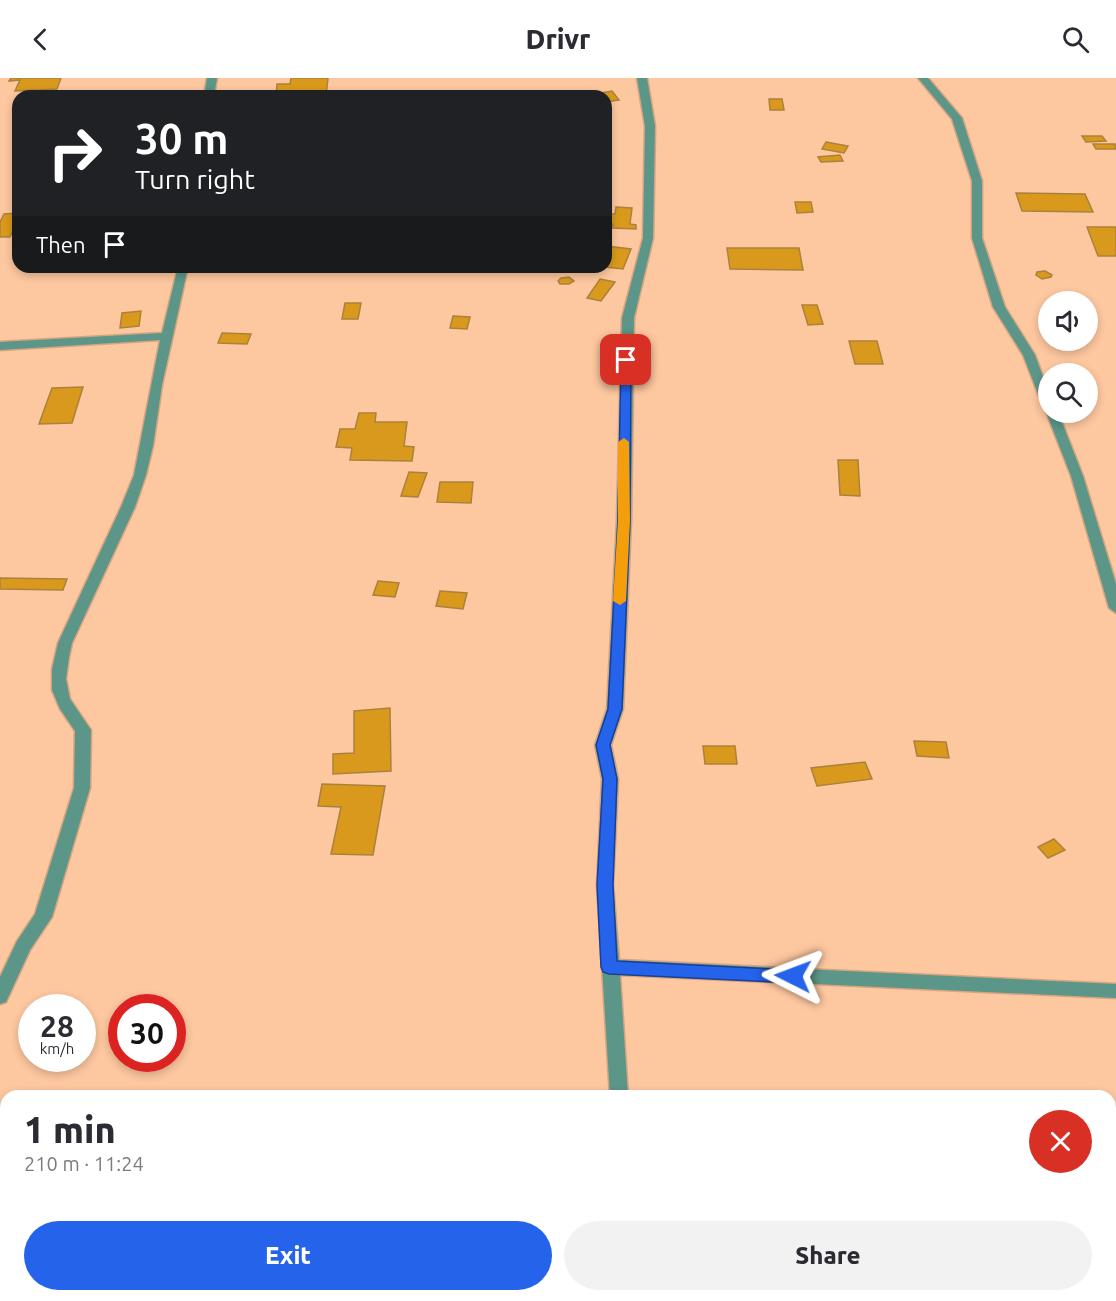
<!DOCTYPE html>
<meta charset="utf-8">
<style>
:root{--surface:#fff;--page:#f2f2f3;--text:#2b2b33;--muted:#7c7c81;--accent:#2563eb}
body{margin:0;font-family:Ubuntu,sans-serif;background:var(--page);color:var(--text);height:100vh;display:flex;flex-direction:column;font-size:22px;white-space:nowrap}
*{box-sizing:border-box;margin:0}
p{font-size:20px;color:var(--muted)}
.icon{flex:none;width:33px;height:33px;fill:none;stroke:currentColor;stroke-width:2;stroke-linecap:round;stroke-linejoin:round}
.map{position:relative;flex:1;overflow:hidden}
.drawer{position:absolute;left:0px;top:1012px;width:1116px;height:212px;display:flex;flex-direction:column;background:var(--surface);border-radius:18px 18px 0 0;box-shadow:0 3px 9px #0003}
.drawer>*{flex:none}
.guide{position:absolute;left:12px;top:12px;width:600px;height:183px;border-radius:18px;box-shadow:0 3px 9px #0003;background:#202124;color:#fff;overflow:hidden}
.tools{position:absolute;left:1038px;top:213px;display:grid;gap:12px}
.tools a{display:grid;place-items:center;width:60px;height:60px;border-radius:50%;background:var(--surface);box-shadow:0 3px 9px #0003;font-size:30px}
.speed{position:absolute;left:18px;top:916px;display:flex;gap:12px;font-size:30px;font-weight:700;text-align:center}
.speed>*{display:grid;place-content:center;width:78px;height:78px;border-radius:50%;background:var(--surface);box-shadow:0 3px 9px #0003;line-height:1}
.speed small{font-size:15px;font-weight:400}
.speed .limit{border:9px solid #d22;background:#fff;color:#111}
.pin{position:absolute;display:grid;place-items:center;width:51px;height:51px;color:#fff;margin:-26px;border-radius:12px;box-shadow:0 3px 9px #0006}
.me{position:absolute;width:66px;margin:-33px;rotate:273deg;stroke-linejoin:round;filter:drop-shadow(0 0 4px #0008)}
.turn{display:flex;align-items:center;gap:21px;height:126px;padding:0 24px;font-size:27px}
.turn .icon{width:78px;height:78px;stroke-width:2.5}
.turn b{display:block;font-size:42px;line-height:51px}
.then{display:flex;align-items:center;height:57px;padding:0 24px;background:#0003;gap:12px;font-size:22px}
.round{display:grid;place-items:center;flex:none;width:63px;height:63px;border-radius:32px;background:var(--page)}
.head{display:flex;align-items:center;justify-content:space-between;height:102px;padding:0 24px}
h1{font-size:36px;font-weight:800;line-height:45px}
.action{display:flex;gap:12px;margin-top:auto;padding:12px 24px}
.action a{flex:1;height:69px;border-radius:36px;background:var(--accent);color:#fff;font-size:24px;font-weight:800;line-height:69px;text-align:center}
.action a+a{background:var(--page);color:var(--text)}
header{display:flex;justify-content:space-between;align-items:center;height:78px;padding:0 24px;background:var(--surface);font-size:27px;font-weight:800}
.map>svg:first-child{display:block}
.building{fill:#d9991c;stroke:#ac813c;stroke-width:1.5}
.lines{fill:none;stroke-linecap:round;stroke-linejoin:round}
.minor-casing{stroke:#d5a582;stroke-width:3}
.minor{fill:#5b9688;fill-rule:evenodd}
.route{fill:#2563eb;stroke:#184099;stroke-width:1.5}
.slow{fill:#f59e0b}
</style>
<header><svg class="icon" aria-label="back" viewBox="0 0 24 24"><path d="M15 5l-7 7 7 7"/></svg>Drivr<svg class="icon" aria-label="search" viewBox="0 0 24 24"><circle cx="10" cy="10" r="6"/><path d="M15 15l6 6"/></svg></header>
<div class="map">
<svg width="1116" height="1223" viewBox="0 0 1116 1223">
<rect width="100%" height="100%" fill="#fdc79f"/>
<g class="building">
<path d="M11,0H61L57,11L15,13L20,2L9,3Z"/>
<path d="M291,0H328L326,18H276L277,6H290Z"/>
<path d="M612,13L619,22L607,24L606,18L600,15Z"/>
<path d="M769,21H782L784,32H770Z"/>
<path d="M1082,58H1102L1106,63L1086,64Z"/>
<path d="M826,64L848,68L844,75L822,71Z"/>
<path d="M1093,66H1115L1116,71H1096Z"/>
<path d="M840,77L843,83L821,84L818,79Z"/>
<path d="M1016,115L1085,116L1093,134L1022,133Z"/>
<path d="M795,124H811L813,134L797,135Z"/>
<path d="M616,129L632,130L630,146L636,147V151L612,150L613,146L607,145L609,136H615Z"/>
<path d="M18,135V141L10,159H0V144L4,136Z"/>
<path d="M1087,149H1116V178H1098Z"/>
<path d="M606,168L631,171L623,191L605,189Z"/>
<path d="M727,170H799L803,192L730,191Z"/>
<path d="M1045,193L1052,197L1051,199L1042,201L1036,197L1037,194Z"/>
<path d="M569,199L574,203L569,206H560L558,203L561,200Z"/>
<path d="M600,201L615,204L601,223L587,220Z"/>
<path d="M345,225H361L358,241H342Z"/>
<path d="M802,227H817L823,246L808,247Z"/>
<path d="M141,233L139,248L120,250L122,235Z"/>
<path d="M453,238L470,239L467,251L450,250Z"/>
<path d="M222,255L251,256L247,266L218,265Z"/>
<path d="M849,263H877L883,286H855Z"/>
<path d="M83,309L72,345L39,346L52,310Z"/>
<path d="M359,335H376L375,344H407L404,368L414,369L412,383L350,382L352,370L336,369L340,351H355Z"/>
<path d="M838,382H858L860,418L840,417Z"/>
<path d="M409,394L427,395L418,419L401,418Z"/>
<path d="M440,404H473L471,425L437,424Z"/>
<path d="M0,500L67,501L63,512L0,511Z"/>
<path d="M378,503L399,505L395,519L373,517Z"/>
<path d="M440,513L467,515L463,531L436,528Z"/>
<path d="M390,630L391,693L333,696V676L354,675V633Z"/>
<path d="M914,663L946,664L949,680L917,678Z"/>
<path d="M703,668H735L737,686H705Z"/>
<path d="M865,684L872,701L817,708L811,690Z"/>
<path d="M322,706L385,708L373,777L331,776L341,729L318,728Z"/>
<path d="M1054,761L1065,772L1048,780L1038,769Z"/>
<rect x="1110" y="1085" width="6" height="46"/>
<path d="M673,1218V1223H647L646,1220Z"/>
</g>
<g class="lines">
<defs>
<g id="minor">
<path d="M207,0H217L214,18H204Z"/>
<path d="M637,0H647L655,48L653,160L634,240L631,442L623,631L611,667L618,701L613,807L619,882L1116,906V920L620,897L628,1018H610L597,807L602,701L595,667L607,631L617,442L622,240L643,160L645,48Z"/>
<path d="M918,0H928L962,40L982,103V160L1005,229L1035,277L1048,312V330L1042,326L1023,277L993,229L972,160V103L952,41Z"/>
<path d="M178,189H188L162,307L153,368L146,397L135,429L72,565L69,579L66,601L70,621L91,652L90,710L52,839L30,872L6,924L0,926V899L17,863L35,836L74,710L75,653L60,631L52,612V591L58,565L121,429L134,397L160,262L0,272V264L162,255Z"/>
<path d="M1048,331V334H1058L1083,398L1116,506V535L1109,530L1071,398L1046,334Z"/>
<path d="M711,1218H731L733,1223H713Z"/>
</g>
</defs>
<use href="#minor" class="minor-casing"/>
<use href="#minor" class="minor"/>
</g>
<path class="route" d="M626,278L631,282L630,442L622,631L610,667L617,701L613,807L617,883L793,892L799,894L801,898L799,903L793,905L609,896L603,894L601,889L597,807L603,701L596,667L608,631L618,442L621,282Z"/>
<path class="slow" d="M624,360L629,364L630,442L626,523L620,527L613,523L618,442V364Z"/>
</svg>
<div class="tools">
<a><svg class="icon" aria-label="sound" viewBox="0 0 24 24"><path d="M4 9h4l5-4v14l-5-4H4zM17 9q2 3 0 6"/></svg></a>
<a><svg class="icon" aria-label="search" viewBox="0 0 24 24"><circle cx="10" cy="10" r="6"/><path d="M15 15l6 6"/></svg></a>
</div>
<div class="speed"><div>28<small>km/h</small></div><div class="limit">30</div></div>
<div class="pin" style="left:626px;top:282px;background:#d93025"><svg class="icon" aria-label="arrive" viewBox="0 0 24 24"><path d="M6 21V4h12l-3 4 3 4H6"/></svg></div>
<svg class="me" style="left:793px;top:898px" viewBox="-20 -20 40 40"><path d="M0-17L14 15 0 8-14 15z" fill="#2563eb" stroke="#fff" stroke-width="4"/></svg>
<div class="guide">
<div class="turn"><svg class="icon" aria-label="right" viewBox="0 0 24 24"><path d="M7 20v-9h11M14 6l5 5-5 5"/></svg><div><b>30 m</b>Turn right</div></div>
<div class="then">Then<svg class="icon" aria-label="arrive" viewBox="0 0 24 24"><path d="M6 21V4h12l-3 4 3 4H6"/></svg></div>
</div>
<section class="drawer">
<div class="head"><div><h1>1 min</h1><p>210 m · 11:24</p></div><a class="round" style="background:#d93025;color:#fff"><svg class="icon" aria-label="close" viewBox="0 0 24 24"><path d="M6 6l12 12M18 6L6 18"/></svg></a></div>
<div class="action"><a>Exit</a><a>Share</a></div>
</section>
</div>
